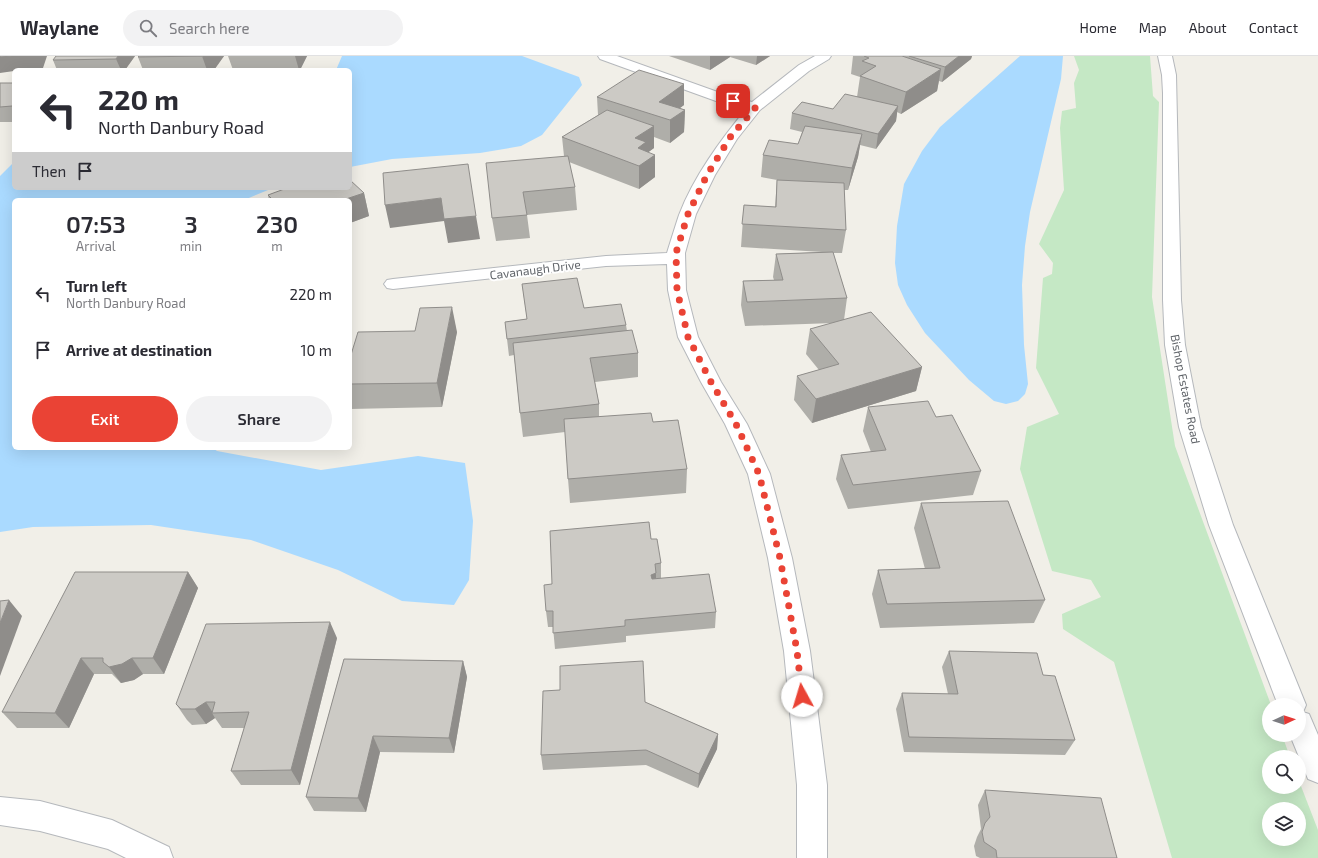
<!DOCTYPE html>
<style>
:root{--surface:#fff;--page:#f2f2f3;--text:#2b2b33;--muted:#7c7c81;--line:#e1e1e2;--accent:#ea4335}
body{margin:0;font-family:"Exo 2",sans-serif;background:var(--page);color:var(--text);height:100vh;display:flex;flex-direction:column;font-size:15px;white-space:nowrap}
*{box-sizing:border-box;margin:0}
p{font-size:13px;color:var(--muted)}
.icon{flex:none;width:22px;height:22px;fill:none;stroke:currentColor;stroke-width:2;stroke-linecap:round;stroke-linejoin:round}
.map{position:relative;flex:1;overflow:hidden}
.drawer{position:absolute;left:12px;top:142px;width:340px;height:252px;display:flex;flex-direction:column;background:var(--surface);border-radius:6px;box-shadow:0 4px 16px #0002}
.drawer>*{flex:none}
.banner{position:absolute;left:12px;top:12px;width:340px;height:122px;border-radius:6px;box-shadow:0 4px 16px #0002;background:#fff;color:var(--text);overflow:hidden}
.needle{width:26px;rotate:87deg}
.buttons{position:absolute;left:1262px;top:642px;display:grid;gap:8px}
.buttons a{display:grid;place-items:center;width:44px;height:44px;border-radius:50%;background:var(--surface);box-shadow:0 4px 16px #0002;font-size:20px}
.pin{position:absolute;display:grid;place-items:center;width:34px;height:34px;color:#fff;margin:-17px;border-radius:8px;box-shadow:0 2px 6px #0006}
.me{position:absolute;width:44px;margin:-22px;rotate:354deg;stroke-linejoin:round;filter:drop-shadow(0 0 3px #0008)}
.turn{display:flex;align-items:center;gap:14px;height:84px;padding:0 20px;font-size:18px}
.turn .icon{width:52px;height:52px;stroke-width:2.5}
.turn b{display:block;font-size:28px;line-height:34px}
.then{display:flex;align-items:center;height:38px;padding:0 20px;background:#0003;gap:8px;font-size:15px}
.eta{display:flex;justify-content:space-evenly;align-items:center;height:68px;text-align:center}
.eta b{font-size:24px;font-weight:600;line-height:28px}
.primary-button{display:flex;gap:8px;margin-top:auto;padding:8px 20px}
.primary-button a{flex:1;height:46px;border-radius:24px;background:var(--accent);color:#fff;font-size:16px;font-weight:600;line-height:46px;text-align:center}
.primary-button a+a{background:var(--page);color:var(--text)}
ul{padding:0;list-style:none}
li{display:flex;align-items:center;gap:12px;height:56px;padding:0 20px}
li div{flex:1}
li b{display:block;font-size:15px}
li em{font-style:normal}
header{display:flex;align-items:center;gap:24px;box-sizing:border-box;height:56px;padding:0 20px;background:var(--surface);border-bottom:1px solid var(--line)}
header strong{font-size:19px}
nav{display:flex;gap:22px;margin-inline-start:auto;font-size:14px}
.search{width:280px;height:36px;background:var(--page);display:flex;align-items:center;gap:10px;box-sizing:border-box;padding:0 14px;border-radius:22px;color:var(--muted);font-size:15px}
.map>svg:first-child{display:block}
.green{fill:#c5e8c5;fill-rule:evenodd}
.water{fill:#aadaff}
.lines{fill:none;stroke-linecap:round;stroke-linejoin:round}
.minor-casing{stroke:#b5b8bc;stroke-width:2}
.tertiary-casing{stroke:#b5b8bc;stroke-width:2}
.minor{fill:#fff;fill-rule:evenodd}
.tertiary{fill:#fff;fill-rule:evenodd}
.wall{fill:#afaea9}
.shaded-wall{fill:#8f8d8a}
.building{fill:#cccac5;stroke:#8f8d8a}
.route{stroke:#ea4335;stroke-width:7;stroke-dasharray:0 12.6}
.labels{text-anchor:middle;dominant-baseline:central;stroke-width:4;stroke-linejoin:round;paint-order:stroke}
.street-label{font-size:12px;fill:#5f6368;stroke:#fff}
</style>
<header>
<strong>Waylane</strong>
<div class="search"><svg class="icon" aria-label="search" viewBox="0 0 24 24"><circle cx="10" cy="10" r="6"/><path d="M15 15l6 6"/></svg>Search here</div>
<nav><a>Home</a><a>Map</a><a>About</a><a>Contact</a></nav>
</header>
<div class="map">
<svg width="1318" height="802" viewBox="0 0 1318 802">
<rect width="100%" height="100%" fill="#f1efe8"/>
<path class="green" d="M1074,0H1150L1153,40L1159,46L1152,241L1175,390L1271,649H1269V679H1282L1290,701H1269V731H1299V725L1318,774V802H1172L1114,606L1063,573L1062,558L1101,541L1091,524L1052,515L1020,413L1027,371L1059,358L1036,312L1043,222L1052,218L1053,207L1039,188L1064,134L1060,72L1062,55L1076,52L1074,27L1079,14ZM1269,753H1299V783H1269Z"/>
<g class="water">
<path d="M342,0H522L579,21L582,29L542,79L521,90L480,97L392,103L350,111V14H336Z"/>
<path d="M1020,0H1063L1061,23L1030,156L1025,190L1022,229L1024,289L1028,328L1025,338L1018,345L1006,348L994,345L969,324L925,277L907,249L898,229L895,207L897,170L904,128L922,95L940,71Z"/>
<path d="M14,106V132H273L244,144H14V392H213L217,395L321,414L418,400L465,407L473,465L469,524L454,549L402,545L338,514L251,484L151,469L33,471L0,476V120Z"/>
</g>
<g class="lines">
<defs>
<g id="minor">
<path d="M598,0H617L726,39L752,46L799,9L815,0H831L829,3L809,15L760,54L737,83L715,119L696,158L685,197L686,234L698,281L721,326L747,368L770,418L792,502L810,595L827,729V802H797V729L784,595L768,502L748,418L725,368L701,326L678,281L668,234L667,208L606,210L393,233L387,232L384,228L387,224L393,223L606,200L667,197C671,184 675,171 679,159C694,120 720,85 746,53L716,45L600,3Z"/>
<path d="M0,741L40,745L112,764L169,791L173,802H126L108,793L40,775L0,769Z"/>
</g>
<path id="tertiary" d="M1158,0H1172L1176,19L1181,244L1185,289L1201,371L1233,469L1306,649L1303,656L1309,658L1318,679V727L1308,723L1290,679H1299V649H1278L1209,469L1179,371L1165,289L1163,244V37L1162,19Z"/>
</defs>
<use href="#minor" class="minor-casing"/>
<use href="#tertiary" class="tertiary-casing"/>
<use href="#minor" class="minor"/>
<use href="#tertiary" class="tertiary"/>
</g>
<g class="wall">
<path d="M135,0L125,14H57L53,4Z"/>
<path d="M224,0L214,14H143L138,1Z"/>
<path d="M228,0H307L300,14H233Z"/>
<path d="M669,0H770L756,9L730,1L710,14Z"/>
<path d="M853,0H972L971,3L942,26L939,25L937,35L901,58L897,56L896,65L876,93L860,89L858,101L848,134H844L846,174L842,197H833L847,242L844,264L922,311L916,335L812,367L794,344L797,320L819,314L806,298L810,273L834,267L745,270L741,249L743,225L774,224L773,221L776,198L822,196L741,191L744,149L775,151L777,124L761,121L763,99L798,88L802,76L790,73L792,57L833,53L857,41L860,21L851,18Z"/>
<rect x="0" y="27" width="14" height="39"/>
<path d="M684,28V49L680,52L685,54L684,76L670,87L654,81V92L648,96L655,121L639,133L569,106L575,131L577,154L527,159L530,182L496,185L492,162L564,100L562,81L598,59L597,41Z"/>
<path d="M364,137L369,160L350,167V144H269L268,139Z"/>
<path d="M522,228L626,269L627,275L638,297V321L595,326L599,348V360L653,366L687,413L686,437L570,447L568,423L565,376L523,381L520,357L514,299L509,300L505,266L527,263Z"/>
<path d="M415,275L457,276L442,351L350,353V302Z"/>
<path d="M868,351L936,361L981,415L973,439L848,453L836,423L841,399L871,396L863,375Z"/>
<path d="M921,447L1045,544L1034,567L880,572L872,538L878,514L925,513L914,472Z"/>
<path d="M651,483L661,507V522L716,556L715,572L626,580V586L555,593L553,571H548L546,555L552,528Z"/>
<path d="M188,516L198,532L164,618H143L134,624L121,627L112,618H94L69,672H17L2,656Z"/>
<path d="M337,582L300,729H241L231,715L244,672H222L215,662L206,668L192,669L187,664L176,648Z"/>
<path d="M949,595L1043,619L1075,684L1065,699L904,696L896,653L902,637L948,638L942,611Z"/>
<path d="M344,603L463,605L467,621L454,697L380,696L366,756L314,755L306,741Z"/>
<path d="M645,646L718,678L717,693L698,732L646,709L543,714L541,699Z"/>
<path d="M985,734L1117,802H980L976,800L974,790L977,781L981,773L978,749Z"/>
</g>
<g class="shaded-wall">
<path d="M12,0H47L43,12L24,14H14V15L0,17V1Z"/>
<path d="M118,0H135L125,14H121L116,3Z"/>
<path d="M202,0H224L214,14H207Z"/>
<path d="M295,0H307L300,14H299Z"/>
<path d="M710,0H730V1L710,14Z"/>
<path d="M757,0H770L756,9Z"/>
<path d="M959,0H972L971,3L942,26L945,11Z"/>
<path d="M941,13L937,35L901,58L906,36Z"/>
<path d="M684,28V49L665,63L659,46Z"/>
<path d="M14,48V55L12,50Z"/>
<path d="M898,50L896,65L876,93L878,78Z"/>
<path d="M685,54L684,76L670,87V64Z"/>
<path d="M654,70V92L646,98L655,99V121L639,133V110L635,82Z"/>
<path d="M862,78L858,101L848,134L852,112Z"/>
<path d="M364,137L369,160L350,167V144H343Z"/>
<path d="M441,142L476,160L480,183L448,187L444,165L390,172L385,149Z"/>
<path d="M452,251L457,276L442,351L437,327Z"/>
<path d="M922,311L916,335L812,367L816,343Z"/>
<path d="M188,516L198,532L164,618L153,602Z"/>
<path d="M656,517V533L652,536L651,519Z"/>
<path d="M9,544L22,560L0,620V567Z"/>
<path d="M330,566L337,582L300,729L291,714Z"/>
<path d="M81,602L94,618L69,672L55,657Z"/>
<path d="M132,602L143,618L134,624L121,627L109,611Z"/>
<path d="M463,605L467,621L454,697L449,682Z"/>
<path d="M206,646L213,657H212L215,662L206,668L195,653Z"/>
<path d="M718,678L717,693L698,732L699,718Z"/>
<path d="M373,680L380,696L366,756L358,742Z"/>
</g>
<g class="building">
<path d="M0,0H12L0,1Z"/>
<path d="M56,0H118L116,3L53,4Z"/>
<path d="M139,0H202L138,1Z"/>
<path d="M864,0H902L941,13L906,36L860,20L876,10L862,5L869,2Z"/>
<path d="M909,0H959L945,11Z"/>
<path d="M639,14L684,28L659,46L685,54L670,64L597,41Z"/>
<path d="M0,27H14V48L12,50L0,51Z"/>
<path d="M845,38L898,50L878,78L792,57L802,46L833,53Z"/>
<path d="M607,54L654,70L635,82L646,86L638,92L655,99L639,110L562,81Z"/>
<path d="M805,70L862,78L852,112L763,99L769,84L798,88Z"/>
<path d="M568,100L575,131L523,136L527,159L492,162L486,107Z"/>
<path d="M468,108L476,160L444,163L441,142L385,149L383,117Z"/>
<path d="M350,124L364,137L343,144H273L268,139L287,132H350Z"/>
<path d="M777,124L844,127L846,174L742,168L744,149L776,151Z"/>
<path d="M833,196L847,242L747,246L743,225L783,224L776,198Z"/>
<path d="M577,222L584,252L621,248L626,269L507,283L505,266L527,263L522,228Z"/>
<path d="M452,251L437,327L350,328V302L358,276L415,275L420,252Z"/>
<path d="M871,256L922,311L816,343L797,320L839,308L810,273Z"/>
<path d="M632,274L638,297L590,302L599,348L520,357L513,287Z"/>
<path d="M928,345L936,361L952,359L981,415L853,429L841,399L886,394L868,351Z"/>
<path d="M651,357L653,366L678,364L687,413L568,423L564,363Z"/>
<path d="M1008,445L1045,544L887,548L878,514L940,512L921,447Z"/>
<path d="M649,466L651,483H657L661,507L655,508L656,517L651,519L652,523L709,518L716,556L625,564V570L553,577V555H546L544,529L552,528L550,475Z"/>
<path d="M75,516H188L153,602H132L122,608L109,611L103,606V602H81L55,657L2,656Z"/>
<path d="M9,544L0,567V545Z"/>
<path d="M330,566L291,714L231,715L249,656L212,657L215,646H206L195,653H181L176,648L206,568Z"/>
<path d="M949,595L1037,597L1043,619L1055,620L1075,684L909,681L902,637L958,638Z"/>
<path d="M344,603L463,605L449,682L373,680L358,742L306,741Z"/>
<path d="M643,605L645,646L718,678L699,718L646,694L541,699L543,635L560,634V610Z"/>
<path d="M985,734L1101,742L1117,802H997L996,794L984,786L982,776L985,767L990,761Z"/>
</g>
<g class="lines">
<path class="route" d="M733,45L756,51L731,80L707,119L688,158L676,197L677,234L688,281L711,326L736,368L759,418L780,502L797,595L802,640"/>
</g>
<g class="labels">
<g class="street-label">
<text transform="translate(535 213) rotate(-7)">Cavanaugh Drive</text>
<text transform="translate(1186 333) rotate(79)">Bishop Estates Road</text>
</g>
</g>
</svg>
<div class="buttons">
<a><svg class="needle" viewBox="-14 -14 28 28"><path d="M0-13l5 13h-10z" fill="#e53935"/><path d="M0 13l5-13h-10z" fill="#7c7c81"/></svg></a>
<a><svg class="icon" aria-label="search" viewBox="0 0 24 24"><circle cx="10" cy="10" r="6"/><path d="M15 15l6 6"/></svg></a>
<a><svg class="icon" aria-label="layers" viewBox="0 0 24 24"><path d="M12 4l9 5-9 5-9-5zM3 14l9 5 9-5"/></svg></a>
</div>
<div class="pin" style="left:733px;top:45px;background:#d93025"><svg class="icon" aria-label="arrive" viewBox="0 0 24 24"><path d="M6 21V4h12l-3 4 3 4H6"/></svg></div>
<svg class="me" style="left:802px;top:640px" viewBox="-20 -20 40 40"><circle r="19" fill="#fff"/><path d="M0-13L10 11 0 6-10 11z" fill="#ea4335"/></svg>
<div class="banner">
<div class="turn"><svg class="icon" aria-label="left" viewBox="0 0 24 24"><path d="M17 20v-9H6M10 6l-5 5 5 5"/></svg><div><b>220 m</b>North Danbury Road</div></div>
<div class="then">Then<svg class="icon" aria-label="arrive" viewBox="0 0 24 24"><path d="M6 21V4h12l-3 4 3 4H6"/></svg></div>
</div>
<section class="drawer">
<div class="eta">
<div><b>07:53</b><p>Arrival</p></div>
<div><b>3</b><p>min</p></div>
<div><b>230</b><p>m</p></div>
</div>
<ul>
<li><svg class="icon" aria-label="left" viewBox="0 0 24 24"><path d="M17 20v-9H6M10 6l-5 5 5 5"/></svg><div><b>Turn left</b><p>North Danbury Road</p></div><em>220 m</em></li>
<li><svg class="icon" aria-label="arrive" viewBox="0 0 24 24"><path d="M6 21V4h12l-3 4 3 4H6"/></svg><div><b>Arrive at destination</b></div><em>10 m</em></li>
</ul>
<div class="primary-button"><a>Exit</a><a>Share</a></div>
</section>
</div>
